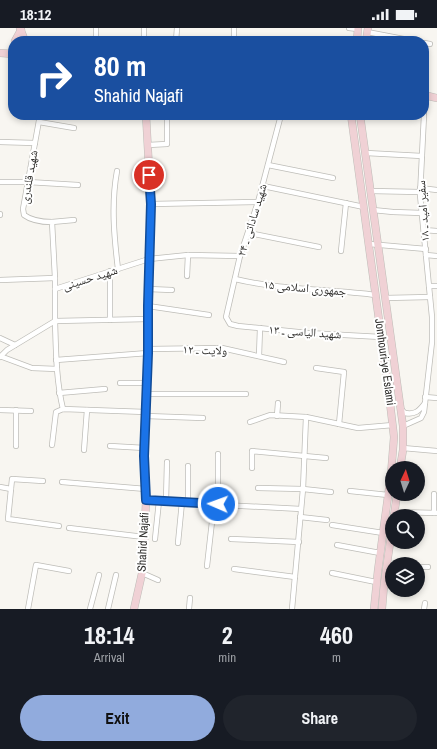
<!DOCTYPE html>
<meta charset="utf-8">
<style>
:root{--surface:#171b24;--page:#20242c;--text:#f1f3f6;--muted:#9ea1a6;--accent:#91abdd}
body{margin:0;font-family:"Archivo Narrow","Noto Naskh Arabic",sans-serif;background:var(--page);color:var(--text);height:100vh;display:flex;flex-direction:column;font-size:15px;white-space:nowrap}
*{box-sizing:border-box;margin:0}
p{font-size:13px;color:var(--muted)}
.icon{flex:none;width:22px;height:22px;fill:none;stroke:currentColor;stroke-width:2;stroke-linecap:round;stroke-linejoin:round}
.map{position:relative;height:581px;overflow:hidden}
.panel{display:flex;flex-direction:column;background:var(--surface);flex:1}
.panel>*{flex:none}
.top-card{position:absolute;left:8px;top:8px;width:421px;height:84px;border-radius:16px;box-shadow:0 2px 6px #0003;background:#1a4fa0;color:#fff;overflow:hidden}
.needle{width:26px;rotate:4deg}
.controls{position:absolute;left:385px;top:433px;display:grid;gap:8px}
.controls a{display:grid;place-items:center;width:40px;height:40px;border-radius:50%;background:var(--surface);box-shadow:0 2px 6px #0003;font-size:20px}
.pin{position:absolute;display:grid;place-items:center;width:34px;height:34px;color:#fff;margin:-17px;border:2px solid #fff;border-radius:50%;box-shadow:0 1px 4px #0007}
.me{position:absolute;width:44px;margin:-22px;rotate:272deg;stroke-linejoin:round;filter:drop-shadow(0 0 3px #0008)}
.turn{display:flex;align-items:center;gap:14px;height:84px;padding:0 20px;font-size:18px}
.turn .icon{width:52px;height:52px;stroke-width:2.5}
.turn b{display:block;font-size:28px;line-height:34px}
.eta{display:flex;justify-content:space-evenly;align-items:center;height:68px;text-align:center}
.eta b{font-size:24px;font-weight:800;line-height:28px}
.action{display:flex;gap:8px;margin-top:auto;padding:8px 20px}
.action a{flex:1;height:46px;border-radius:24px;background:var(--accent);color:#111;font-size:16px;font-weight:800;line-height:46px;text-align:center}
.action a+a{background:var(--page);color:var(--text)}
.status{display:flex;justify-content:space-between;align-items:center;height:28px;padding:0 20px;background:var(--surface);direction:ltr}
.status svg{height:11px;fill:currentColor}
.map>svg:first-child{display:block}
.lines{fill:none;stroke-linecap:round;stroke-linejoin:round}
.street-casing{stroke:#bebdb8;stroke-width:6}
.secondary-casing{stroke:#bebdb8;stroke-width:8}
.street{stroke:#fff;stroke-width:4.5}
.secondary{stroke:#f0d1d5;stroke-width:7}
.route-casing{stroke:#114b97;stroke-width:10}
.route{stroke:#1a73e8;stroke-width:7}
.labels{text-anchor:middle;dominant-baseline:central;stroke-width:4;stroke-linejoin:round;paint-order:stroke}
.street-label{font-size:12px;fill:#31302e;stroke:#fff}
</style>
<div class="status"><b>18:12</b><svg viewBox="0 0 49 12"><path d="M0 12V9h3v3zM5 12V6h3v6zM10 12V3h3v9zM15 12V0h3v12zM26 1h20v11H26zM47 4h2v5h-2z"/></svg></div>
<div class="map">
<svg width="437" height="581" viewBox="0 0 437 581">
<rect width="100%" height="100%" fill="#f8f6f1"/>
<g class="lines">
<defs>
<g id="street">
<path d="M96,0V13"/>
<path d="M349,0L358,1"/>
<path d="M367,4L414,13"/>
<path d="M144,13V0"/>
<path d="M176,13L177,0"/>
<path d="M234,13V0"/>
<path d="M424,15L430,16"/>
<path d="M424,85L425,67"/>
<path d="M281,87L258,174L240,228L226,289L230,296L238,298L308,305L381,309"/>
<path d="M39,94L74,100"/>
<path d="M0,114L35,115"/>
<path d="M148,117L167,116V87"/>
<path d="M366,125L422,128"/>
<path d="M268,137L333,150"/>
<path d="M117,143C111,176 114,208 118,241"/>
<path d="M0,154H28L78,157"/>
<path d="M263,158L364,179"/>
<path d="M420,160L437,162"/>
<path d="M371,163L420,164"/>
<path d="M151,176L258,174"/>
<path d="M373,182L393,184L422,185"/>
<path d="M0,187V186"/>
<path d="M52,194L74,192"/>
<path d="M424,202L437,203"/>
<path d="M249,205L319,219"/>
<path d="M369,216L426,221"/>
<path d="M341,223L346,175"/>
<path d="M426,227L437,228"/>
<path d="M187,248L188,227"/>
<path d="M235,251C281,262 329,261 376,267"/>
<path d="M0,252L55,250"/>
<path d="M429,258H437"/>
<path d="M55,261L149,231L188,227L240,228"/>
<path d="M148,261L172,262"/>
<path d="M385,270L430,269"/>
<path d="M148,278L209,287"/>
<path d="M110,292V243"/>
<path d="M0,310L15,317"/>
<path d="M148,321L222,320L284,334"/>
<path d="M0,328L32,340L57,341"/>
<path d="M259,328L260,300"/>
<path d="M0,329L7,322L55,293V250L52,194C42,194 32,193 24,187L23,181L40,87"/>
<path d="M56,332L148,325"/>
<path d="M316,340L344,344L339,396"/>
<path d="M120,355H147"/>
<path d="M59,365L105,361"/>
<path d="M146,366H246"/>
<path d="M425,369L437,370"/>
<path d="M63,381C56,352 56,323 55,293L149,291"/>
<path d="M401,381L405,385C415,387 419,383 425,375"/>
<path d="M0,382L31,383"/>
<path d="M16,382V418"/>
<path d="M146,388L203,390"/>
<path d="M277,388L278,375"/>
<path d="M250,394L270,387L306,389L358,400L393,397"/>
<path d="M403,398L421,390L424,384L432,314V289L420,167L424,87"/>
<path d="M52,417L56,384L63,381L146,384"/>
<path d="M110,418L145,420"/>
<path d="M403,420L437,423"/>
<path d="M84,422L87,382"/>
<path d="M252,440V423L326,430"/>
<path d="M43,453L12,451L8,491L59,498"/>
<path d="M62,454L146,461"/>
<path d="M0,459L11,461"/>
<path d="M258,460L303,461L331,464"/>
<path d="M350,463L388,467"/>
<path d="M146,473L301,481"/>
<path d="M166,473L167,434"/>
<path d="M188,475V438"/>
<path d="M218,476V426"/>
<path d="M395,484L437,485"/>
<path d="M434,485V466"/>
<path d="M300,489L327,492"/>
<path d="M332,497L383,505"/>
<path d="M69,500L144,509"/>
<path d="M155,511L159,473"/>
<path d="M231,511L299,514"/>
<path d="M178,515L182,474"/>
<path d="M337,517L380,525"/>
<path d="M207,538L214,476"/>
<path d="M418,539H428"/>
<path d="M234,541L295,549"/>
<path d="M142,545L158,552"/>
<path d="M332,545L376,554"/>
<path d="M28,581L36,537L69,543"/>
<path d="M90,581L99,547"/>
<path d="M108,581L116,547"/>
<path d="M189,581L190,570"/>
<path d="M292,581L303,461L306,389"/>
<path d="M424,581L425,575"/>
</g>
<g id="secondary">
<path d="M20,0L25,13"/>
<path d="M15,13L21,2"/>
<path d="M357,13L358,0"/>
<path d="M366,13L368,0"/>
<path d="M0,25L13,26"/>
<path d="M424,67L437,70"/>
<path d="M351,87L388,358L394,409L391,446L378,542L374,581"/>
<path d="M360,87L403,398V422L400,440"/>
<path d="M394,488L397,466"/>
<path d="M134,581L143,541L146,473L144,428L148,321V278L151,176L146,87"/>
<path d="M382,581L384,557L392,501"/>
</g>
</defs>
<use href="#street" class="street-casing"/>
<use href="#secondary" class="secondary-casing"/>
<use href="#street" class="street"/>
<use href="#secondary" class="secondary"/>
</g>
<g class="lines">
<defs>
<path id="route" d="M149,147L151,176L148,278V325L144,428L146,472L218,476"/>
</defs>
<use href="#route" class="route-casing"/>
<use href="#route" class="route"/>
</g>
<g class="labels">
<g class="street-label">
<text transform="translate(29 149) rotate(-80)">شهید قلندری</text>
<text transform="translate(423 183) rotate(-94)">سفیر امید ـ ۱۸</text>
<text transform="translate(252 192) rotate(-73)">شهید ساداتی ـ ۲۴</text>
<text transform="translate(90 250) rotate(-17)">شهید حسینی</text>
<text transform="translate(305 260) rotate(5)">جمهوری اسلامی ۱۵</text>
<text transform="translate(305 304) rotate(4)">شهید الیاسی ـ ۱۳</text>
<text transform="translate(205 322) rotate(2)">ولایت ـ ۱۲</text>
<text transform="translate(385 334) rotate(82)">Jomhouri-ye Eslami</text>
<text transform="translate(143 514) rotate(-87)">Shahid Najafi</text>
</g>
</g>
</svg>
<div class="controls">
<a><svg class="needle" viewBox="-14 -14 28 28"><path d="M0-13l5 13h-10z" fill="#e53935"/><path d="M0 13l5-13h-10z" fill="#9ea1a6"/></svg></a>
<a><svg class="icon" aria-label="search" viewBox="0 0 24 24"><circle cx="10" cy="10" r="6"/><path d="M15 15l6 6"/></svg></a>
<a><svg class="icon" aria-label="layers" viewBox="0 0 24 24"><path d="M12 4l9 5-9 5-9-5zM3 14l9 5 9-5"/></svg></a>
</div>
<div class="pin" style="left:149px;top:147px;background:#d93025"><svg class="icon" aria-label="arrive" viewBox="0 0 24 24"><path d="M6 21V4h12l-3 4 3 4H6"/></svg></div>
<svg class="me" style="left:218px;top:476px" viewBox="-20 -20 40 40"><circle r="17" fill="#1a73e8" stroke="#fff" stroke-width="3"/><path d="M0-11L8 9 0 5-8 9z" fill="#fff"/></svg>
<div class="top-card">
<div class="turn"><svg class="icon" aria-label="right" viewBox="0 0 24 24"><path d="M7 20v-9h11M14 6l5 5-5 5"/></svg><div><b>80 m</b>Shahid Najafi</div></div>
</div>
</div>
<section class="panel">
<div class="eta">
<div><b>18:14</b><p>Arrival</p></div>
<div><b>2</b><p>min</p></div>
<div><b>460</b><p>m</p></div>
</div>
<div class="action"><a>Exit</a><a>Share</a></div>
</section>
